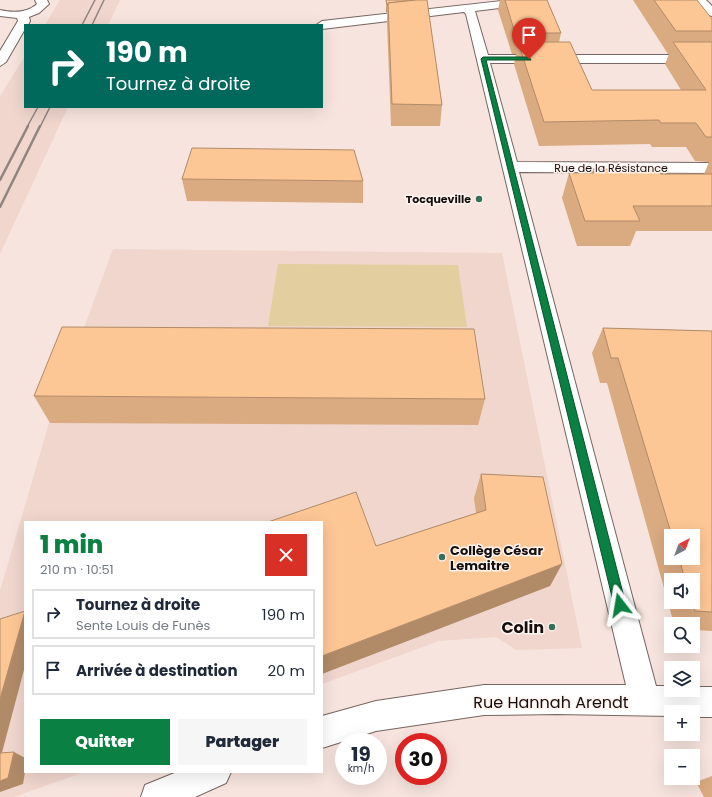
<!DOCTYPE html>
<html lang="fr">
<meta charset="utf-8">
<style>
:root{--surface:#fff;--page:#f6f6f7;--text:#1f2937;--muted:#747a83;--line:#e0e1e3;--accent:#0b8043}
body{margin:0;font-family:Poppins,sans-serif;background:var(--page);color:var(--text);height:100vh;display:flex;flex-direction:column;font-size:15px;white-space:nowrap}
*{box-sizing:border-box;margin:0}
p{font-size:13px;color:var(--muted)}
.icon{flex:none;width:22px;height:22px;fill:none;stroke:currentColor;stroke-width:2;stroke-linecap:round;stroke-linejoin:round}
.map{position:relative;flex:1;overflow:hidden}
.drawer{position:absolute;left:24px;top:521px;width:299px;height:252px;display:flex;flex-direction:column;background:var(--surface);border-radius:0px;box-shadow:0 4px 16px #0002}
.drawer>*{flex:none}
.guide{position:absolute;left:24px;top:24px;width:299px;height:84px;border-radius:0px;box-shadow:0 4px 16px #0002;background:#00695c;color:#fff;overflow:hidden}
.needle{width:26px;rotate:41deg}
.controls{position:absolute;left:664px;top:529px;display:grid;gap:8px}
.controls a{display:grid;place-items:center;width:36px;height:36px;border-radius:0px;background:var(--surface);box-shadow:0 4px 16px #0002;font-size:20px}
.speed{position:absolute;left:335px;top:733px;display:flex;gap:8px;font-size:20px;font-weight:700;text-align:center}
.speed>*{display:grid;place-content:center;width:52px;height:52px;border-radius:50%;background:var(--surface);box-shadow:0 4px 16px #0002;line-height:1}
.speed small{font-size:10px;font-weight:400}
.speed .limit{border:6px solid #d22;background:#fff;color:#111}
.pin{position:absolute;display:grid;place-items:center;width:34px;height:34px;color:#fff;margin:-41px -17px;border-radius:50% 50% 50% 0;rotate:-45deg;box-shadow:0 0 4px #0007}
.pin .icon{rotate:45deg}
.me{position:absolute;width:44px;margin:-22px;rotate:346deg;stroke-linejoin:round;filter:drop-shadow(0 0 3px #0008)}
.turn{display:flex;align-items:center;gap:14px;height:84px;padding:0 16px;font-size:18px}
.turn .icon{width:52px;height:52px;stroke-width:2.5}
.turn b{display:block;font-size:28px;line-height:34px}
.round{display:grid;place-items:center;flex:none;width:42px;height:42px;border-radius:0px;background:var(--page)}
.headline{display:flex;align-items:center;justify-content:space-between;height:68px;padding:0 16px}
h1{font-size:24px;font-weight:800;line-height:30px;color:var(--accent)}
.button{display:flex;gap:8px;margin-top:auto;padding:8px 16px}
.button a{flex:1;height:46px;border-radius:0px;background:var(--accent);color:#fff;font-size:16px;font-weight:800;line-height:46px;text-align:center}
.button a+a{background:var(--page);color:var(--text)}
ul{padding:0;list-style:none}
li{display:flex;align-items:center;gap:12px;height:50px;margin:0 8px 6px;padding:0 8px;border:2px solid var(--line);border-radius:0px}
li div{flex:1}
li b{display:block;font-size:15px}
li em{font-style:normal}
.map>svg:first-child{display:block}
.built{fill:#f0d6cd}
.green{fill:#e2ce9e}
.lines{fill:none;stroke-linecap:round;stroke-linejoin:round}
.minor-casing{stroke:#766560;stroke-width:2}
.minor{fill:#fff;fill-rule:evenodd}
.rail-far1{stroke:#91847f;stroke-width:1.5}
.rail{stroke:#91847f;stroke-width:2.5}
.wall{fill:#daaa80;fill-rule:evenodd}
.shaded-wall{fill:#b18b68}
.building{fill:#fdc695;stroke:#b18b68}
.route{fill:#0b8043;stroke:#07532c}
.poi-dot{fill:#35705a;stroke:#fff3ef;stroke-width:1.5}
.labels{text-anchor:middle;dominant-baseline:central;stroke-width:3;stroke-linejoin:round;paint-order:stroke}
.far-street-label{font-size:11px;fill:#140e0c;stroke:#fff3ef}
.far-poi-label{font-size:11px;font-weight:bold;fill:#140e0c;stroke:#fff3ef;text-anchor:end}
.poi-label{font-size:13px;font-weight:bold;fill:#140e0c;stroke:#fff3ef;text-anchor:start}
.near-poi-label{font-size:16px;font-weight:bold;fill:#140e0c;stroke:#fff3ef;text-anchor:end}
.near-street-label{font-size:16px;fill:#140e0c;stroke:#fff3ef}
</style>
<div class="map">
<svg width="712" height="797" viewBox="0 0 712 797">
<rect width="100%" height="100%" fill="#f7e4de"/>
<g class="built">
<path d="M60,0H120L108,25H45Z"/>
<path d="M25,56V107H68L0,254V96Z"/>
<path d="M113,249L502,253L582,648L516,650L496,637L439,641L322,684V522H25V772H84L14,797H0V591L49,423Z"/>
</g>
<path class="green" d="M278,264L458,265L467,327L268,326Z"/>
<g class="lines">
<defs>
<g id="minor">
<path d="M35,0H47L49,4L39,13L29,17L30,21L28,25H25V29L6,62L0,66V51L18,21L17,18L0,16V10C13,13 27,13 37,4Z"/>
<path d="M511,0H546L540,3L475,11L488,55H712V63H490L517,162L712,163V173L519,172L656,686H671V690H693V687H712V717H693V712H671V716L557,714L484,715L376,731L322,748V716L376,701L484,685H626L466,14L464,12L322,29V25H316L322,21Z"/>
<path d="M694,0H706L712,6V16L708,15Z"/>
<path d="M177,772H231L226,783L195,797H141L145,785Z"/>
</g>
</defs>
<use href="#minor" class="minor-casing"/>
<use href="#minor" class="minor"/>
<g class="rail-far1">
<path d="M82,25L95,0"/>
<path d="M92,25L104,0"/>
<path d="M27,127L38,107"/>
<path d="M40,127L50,107"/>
</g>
<g class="rail">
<path d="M0,180L28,126"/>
<path d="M0,207L40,126"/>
</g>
</g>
<g class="wall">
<path d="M386,0H427L442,105L440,126H391L387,23V12H386Z"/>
<path d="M496,0H547L561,33L559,42L592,90H681L665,64L669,54H668L633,0H697L712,19V231H636L630,246H577L562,198L569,173H591L592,169L661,174H704L709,162L695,161L686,147H652L650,144L539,146L514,64L516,54H512L498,10L500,0Z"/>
<path d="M182,179L363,181V203L187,201Z"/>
<path d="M603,328L712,331V631L693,630V624H674L607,383H600L592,353ZM671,536H693V558H671ZM671,580H693V602H671Z"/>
<path d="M34,396L485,399L478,425L50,423Z"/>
<path d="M481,474L562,564L550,586L376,546L476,513L474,498Z"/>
<path d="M712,776V797H704L696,782Z"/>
</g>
<g class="shaded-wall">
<path d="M387,5V12H386Z"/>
<path d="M562,564L550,586L322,674V656Z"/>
<path d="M25,611V666L0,760V699Z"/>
<path d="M14,752L25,758V772L23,784L0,792V781Z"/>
</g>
<g class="building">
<path d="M386,0H416L388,3V5H387Z"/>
<path d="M416,0H427L442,105L392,104L388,3Z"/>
<path d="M505,0H547L561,33H515Z"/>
<path d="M654,0H697L712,19V31H676Z"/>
<path d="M518,42H570L592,90H706L673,42H712V137H706L696,123H661L659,120L544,122Z"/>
<path d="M192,148L354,150L363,181L182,179Z"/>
<path d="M592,169L658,170L661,174H712V206H633L640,221H585L569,173H594Z"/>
<path d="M62,327L474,329L485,399L34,396Z"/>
<path d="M603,328L712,331V612L695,611L692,602H693V580H685L679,558H693V536H672L618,358H611Z"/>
<path d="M481,474L543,477L562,564L322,656V522H268L356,492L376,546L486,510Z"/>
<path d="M25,611L0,699V619Z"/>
<path d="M14,752L8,778L0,781V753Z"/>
</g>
<path class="route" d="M529,57L531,60H486L626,605L624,609L620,610L616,609L614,605L481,59L483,57Z"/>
<g class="poi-dot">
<circle cx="479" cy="199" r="4"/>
<circle cx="442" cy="557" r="4"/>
<circle cx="552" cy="627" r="4"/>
</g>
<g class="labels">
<g class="far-street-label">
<text x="611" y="168">Rue de la Résistance</text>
</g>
<g class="far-poi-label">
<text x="471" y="199">Tocqueville</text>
</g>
<g class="poi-label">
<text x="450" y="550">Collège César<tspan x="450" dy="15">Lemaitre</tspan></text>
</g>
<g class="near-poi-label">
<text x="544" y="627">Colin</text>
</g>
<g class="near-street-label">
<text x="551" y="702">Rue Hannah Arendt</text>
</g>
</g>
</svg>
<div class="controls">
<a><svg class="needle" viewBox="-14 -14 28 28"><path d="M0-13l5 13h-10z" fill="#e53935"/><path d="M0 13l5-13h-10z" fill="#747a83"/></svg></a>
<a><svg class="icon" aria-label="sound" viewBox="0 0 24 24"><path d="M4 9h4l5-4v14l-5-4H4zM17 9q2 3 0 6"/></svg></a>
<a><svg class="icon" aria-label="search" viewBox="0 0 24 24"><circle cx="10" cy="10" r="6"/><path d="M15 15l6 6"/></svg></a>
<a><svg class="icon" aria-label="layers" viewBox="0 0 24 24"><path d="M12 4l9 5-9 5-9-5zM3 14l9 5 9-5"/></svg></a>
<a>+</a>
<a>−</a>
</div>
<div class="speed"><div>19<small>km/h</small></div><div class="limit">30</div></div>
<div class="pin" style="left:529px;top:59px;background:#d93025"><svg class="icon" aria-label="arrive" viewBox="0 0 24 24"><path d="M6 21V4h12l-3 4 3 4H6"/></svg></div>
<svg class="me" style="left:620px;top:605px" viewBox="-20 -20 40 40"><path d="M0-17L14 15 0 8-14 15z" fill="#0b8043" stroke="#fff" stroke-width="4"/></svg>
<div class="guide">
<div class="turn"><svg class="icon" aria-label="right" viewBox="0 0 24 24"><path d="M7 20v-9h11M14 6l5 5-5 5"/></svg><div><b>190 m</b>Tournez à droite</div></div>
</div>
<section class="drawer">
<div class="headline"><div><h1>1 min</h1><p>210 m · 10:51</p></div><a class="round" style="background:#d93025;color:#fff"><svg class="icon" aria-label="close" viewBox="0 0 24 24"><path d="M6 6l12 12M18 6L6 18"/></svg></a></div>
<ul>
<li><svg class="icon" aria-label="right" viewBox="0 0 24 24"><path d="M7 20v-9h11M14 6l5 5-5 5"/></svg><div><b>Tournez à droite</b><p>Sente Louis de Funès</p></div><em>190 m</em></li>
<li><svg class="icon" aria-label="arrive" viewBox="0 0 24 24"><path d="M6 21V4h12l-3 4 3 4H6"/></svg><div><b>Arrivée à destination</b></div><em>20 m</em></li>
</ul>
<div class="button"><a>Quitter</a><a>Partager</a></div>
</section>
</div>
